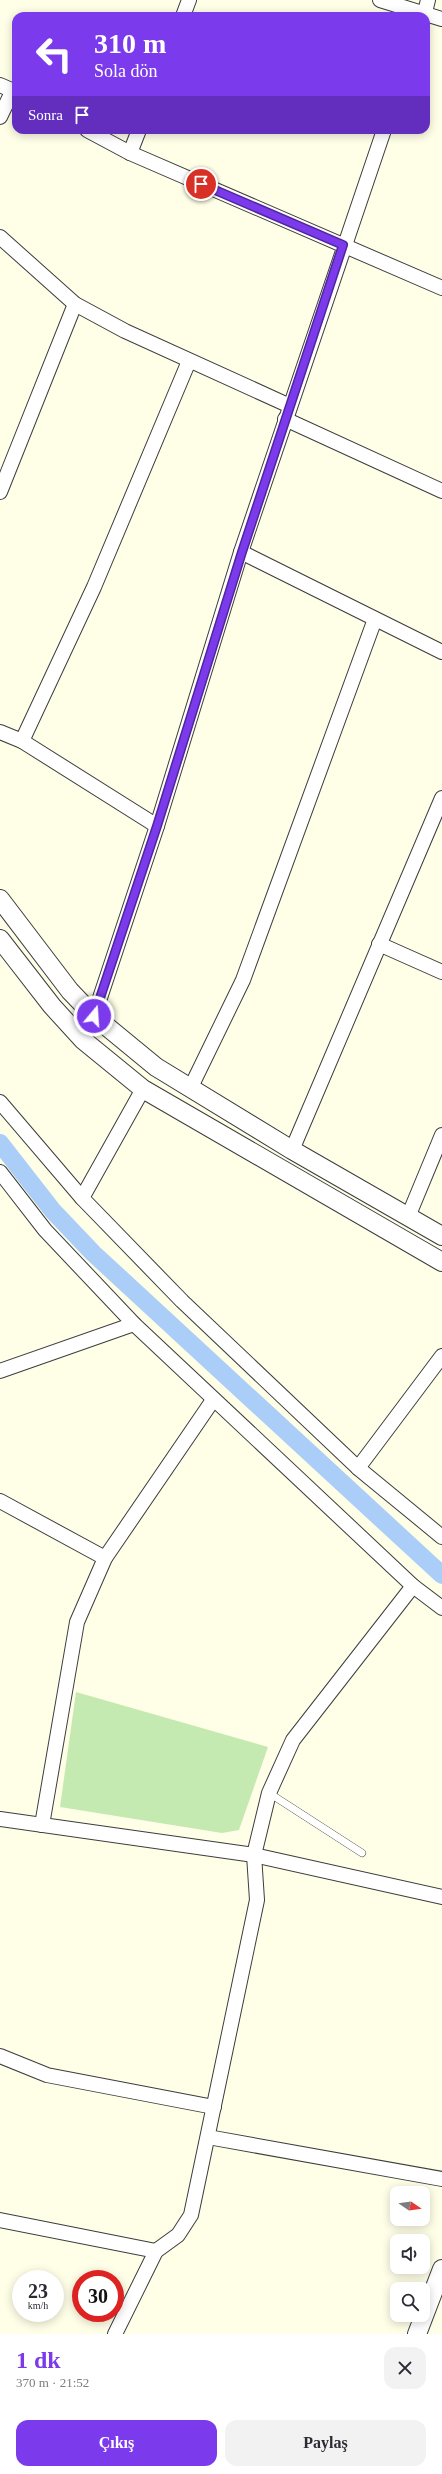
<!DOCTYPE html>
<html lang="tr">
<meta charset="utf-8">
<style>
:root{--surface:#fff;--page:#f2f2f3;--text:#2b2b33;--muted:#7c7c81;--accent:#7c3aed}
body{margin:0;font-family:"Times New Roman",serif;background:var(--page);color:var(--text);height:100vh;display:flex;flex-direction:column;font-size:15px;white-space:nowrap}
*{box-sizing:border-box;margin:0}
p{font-size:13px;color:var(--muted)}
.icon{flex:none;width:22px;height:22px;fill:none;stroke:currentColor;stroke-width:2;stroke-linecap:round;stroke-linejoin:round}
.map{position:relative;height:2334px;overflow:hidden}
.sheet{display:flex;flex-direction:column;background:var(--surface);flex:1}
.sheet>*{flex:none}
.top-card{position:absolute;left:12px;top:12px;width:418px;height:122px;border-radius:12px;box-shadow:0 2px 10px #0003;background:#7c3aed;color:#fff;overflow:hidden}
.needle{width:26px;rotate:103deg}
.fabs{position:absolute;left:390px;top:2186px;display:grid;gap:8px}
.fabs a{display:grid;place-items:center;width:40px;height:40px;border-radius:8px;background:var(--surface);box-shadow:0 2px 10px #0003;font-size:20px}
.speed{position:absolute;left:12px;top:2270px;display:flex;gap:8px;font-size:20px;font-weight:700;text-align:center}
.speed>*{display:grid;place-content:center;width:52px;height:52px;border-radius:50%;background:var(--surface);box-shadow:0 2px 10px #0003;line-height:1}
.speed small{font-size:10px;font-weight:400}
.speed .limit{border:6px solid #d22;background:#fff;color:#111}
.pin{position:absolute;display:grid;place-items:center;width:34px;height:34px;color:#fff;margin:-17px;border:2px solid #fff;border-radius:50%;box-shadow:0 1px 4px #0007}
.me{position:absolute;width:44px;margin:-22px;rotate:18deg;stroke-linejoin:round;filter:drop-shadow(0 0 3px #0008)}
.turn{display:flex;align-items:center;gap:14px;height:84px;padding:0 16px;font-size:18px}
.turn .icon{width:52px;height:52px;stroke-width:2.5}
.turn b{display:block;font-size:28px;line-height:34px}
.then{display:flex;align-items:center;height:38px;padding:0 16px;background:#0003;gap:8px;font-size:15px}
.round{display:grid;place-items:center;flex:none;width:42px;height:42px;border-radius:12px;background:var(--page)}
.head{display:flex;align-items:center;justify-content:space-between;height:68px;padding:0 16px}
h1{font-size:24px;font-weight:700;line-height:30px;color:var(--accent)}
.button{display:flex;gap:8px;margin-top:auto;padding:8px 16px}
.button a{flex:1;height:46px;border-radius:12px;background:var(--accent);color:#fff;font-size:16px;font-weight:700;line-height:46px;text-align:center}
.button a+a{background:var(--page);color:var(--text)}
.map>svg:first-child{display:block}
.green{fill:#c5eab1}
.lines{fill:none;stroke-linecap:round;stroke-linejoin:round}
.canal{stroke:#aacef8;stroke-width:18}
.service-casing{stroke:#3d3d3d;stroke-width:8}
.minor-casing{stroke:#3d3d3d;stroke-width:16}
.tertiary-casing{stroke:#3d3d3d;stroke-width:20}
.service{stroke:#fff;stroke-width:7}
.minor{stroke:#fff;stroke-width:14}
.tertiary{stroke:#fff;stroke-width:18}
.route-casing{stroke:#51269a;stroke-width:10}
.route{stroke:#7c3aed;stroke-width:7}
</style>
<div class="map">
<svg width="442" height="2334" viewBox="0 0 442 2334">
<rect width="100%" height="100%" fill="#fffee7"/>
<path class="green" d="M76,1692L268,1747L239,1830L222,1833L60,1807Z"/>
<g class="lines">
<path class="canal" d="M0,1143L53,1211L93,1253L442,1575"/>
<defs>
<path id="service" d="M269,1793L362,1853"/>
<g id="minor">
<path d="M380,0L442,19"/>
<path d="M183,16L189,0"/>
<path d="M424,16L428,0"/>
<path d="M0,85L16,92"/>
<path d="M0,117L13,90"/>
<path d="M87,130L130,153L442,288"/>
<path d="M130,153L139,130"/>
<path d="M0,237L75,304L125,331L290,406"/>
<path d="M285,419L442,491"/>
<path d="M0,492L75,304"/>
<path d="M241,552L442,652"/>
<path d="M0,732L22,741L157,826"/>
<path d="M22,741L94,587L189,361"/>
<path d="M379,944L442,972"/>
<path d="M94,1016L157,826L241,552L384,130"/>
<path d="M190,1089L243,980L375,619"/>
<path d="M0,1102L82,1198L182,1301L358,1468L442,1537"/>
<path d="M292,1150L442,798"/>
<path d="M0,1172L45,1230L134,1324L413,1586L442,1608"/>
<path d="M82,1198L143,1089"/>
<path d="M408,1217L442,1135"/>
<path d="M0,1371L134,1324"/>
<path d="M358,1468L442,1356"/>
<path d="M0,1501L105,1558"/>
<path d="M0,1819L254,1855L442,1897"/>
<path d="M42,1825L77,1622L105,1558L213,1400"/>
<path d="M0,2056L47,2075L214,2107"/>
<path d="M208,2137L442,2179"/>
<path d="M0,2220L156,2251"/>
<path d="M115,2334L156,2251L178,2235L191,2215L257,1900L254,1855L269,1793L293,1740L413,1586"/>
</g>
<g id="tertiary">
<path d="M0,899L70,991L94,1016L156,1067L292,1150L442,1236"/>
<path d="M0,939L52,1006L83,1040L143,1089L442,1262"/>
<path d="M417,2334L442,2269"/>
</g>
</defs>
<use href="#service" class="service-casing"/>
<use href="#minor" class="minor-casing"/>
<use href="#tertiary" class="tertiary-casing"/>
<use href="#service" class="service"/>
<use href="#minor" class="minor"/>
<use href="#tertiary" class="tertiary"/>
</g>
<g class="lines">
<defs>
<path id="route" d="M94,1016L157,826L242,552L343,245L201,184"/>
</defs>
<use href="#route" class="route-casing"/>
<use href="#route" class="route"/>
</g>
</svg>
<div class="fabs">
<a><svg class="needle" viewBox="-14 -14 28 28"><path d="M0-13l5 13h-10z" fill="#e53935"/><path d="M0 13l5-13h-10z" fill="#7c7c81"/></svg></a>
<a><svg class="icon" aria-label="sound" viewBox="0 0 24 24"><path d="M4 9h4l5-4v14l-5-4H4zM17 9q2 3 0 6"/></svg></a>
<a><svg class="icon" aria-label="search" viewBox="0 0 24 24"><circle cx="10" cy="10" r="6"/><path d="M15 15l6 6"/></svg></a>
</div>
<div class="speed"><div>23<small>km/h</small></div><div class="limit">30</div></div>
<div class="pin" style="left:201px;top:184px;background:#d93025"><svg class="icon" aria-label="arrive" viewBox="0 0 24 24"><path d="M6 21V4h12l-3 4 3 4H6"/></svg></div>
<svg class="me" style="left:94px;top:1016px" viewBox="-20 -20 40 40"><circle r="17" fill="#7c3aed" stroke="#fff" stroke-width="3"/><path d="M0-11L8 9 0 5-8 9z" fill="#fff"/></svg>
<div class="top-card">
<div class="turn"><svg class="icon" aria-label="left" viewBox="0 0 24 24"><path d="M17 20v-9H6M10 6l-5 5 5 5"/></svg><div><b>310 m</b>Sola dön</div></div>
<div class="then">Sonra<svg class="icon" aria-label="arrive" viewBox="0 0 24 24"><path d="M6 21V4h12l-3 4 3 4H6"/></svg></div>
</div>
</div>
<section class="sheet">
<div class="head"><div><h1>1 dk</h1><p>370 m · 21:52</p></div><a class="round"><svg class="icon" aria-label="close" viewBox="0 0 24 24"><path d="M6 6l12 12M18 6L6 18"/></svg></a></div>
<div class="button"><a>Çıkış</a><a>Paylaş</a></div>
</section>
